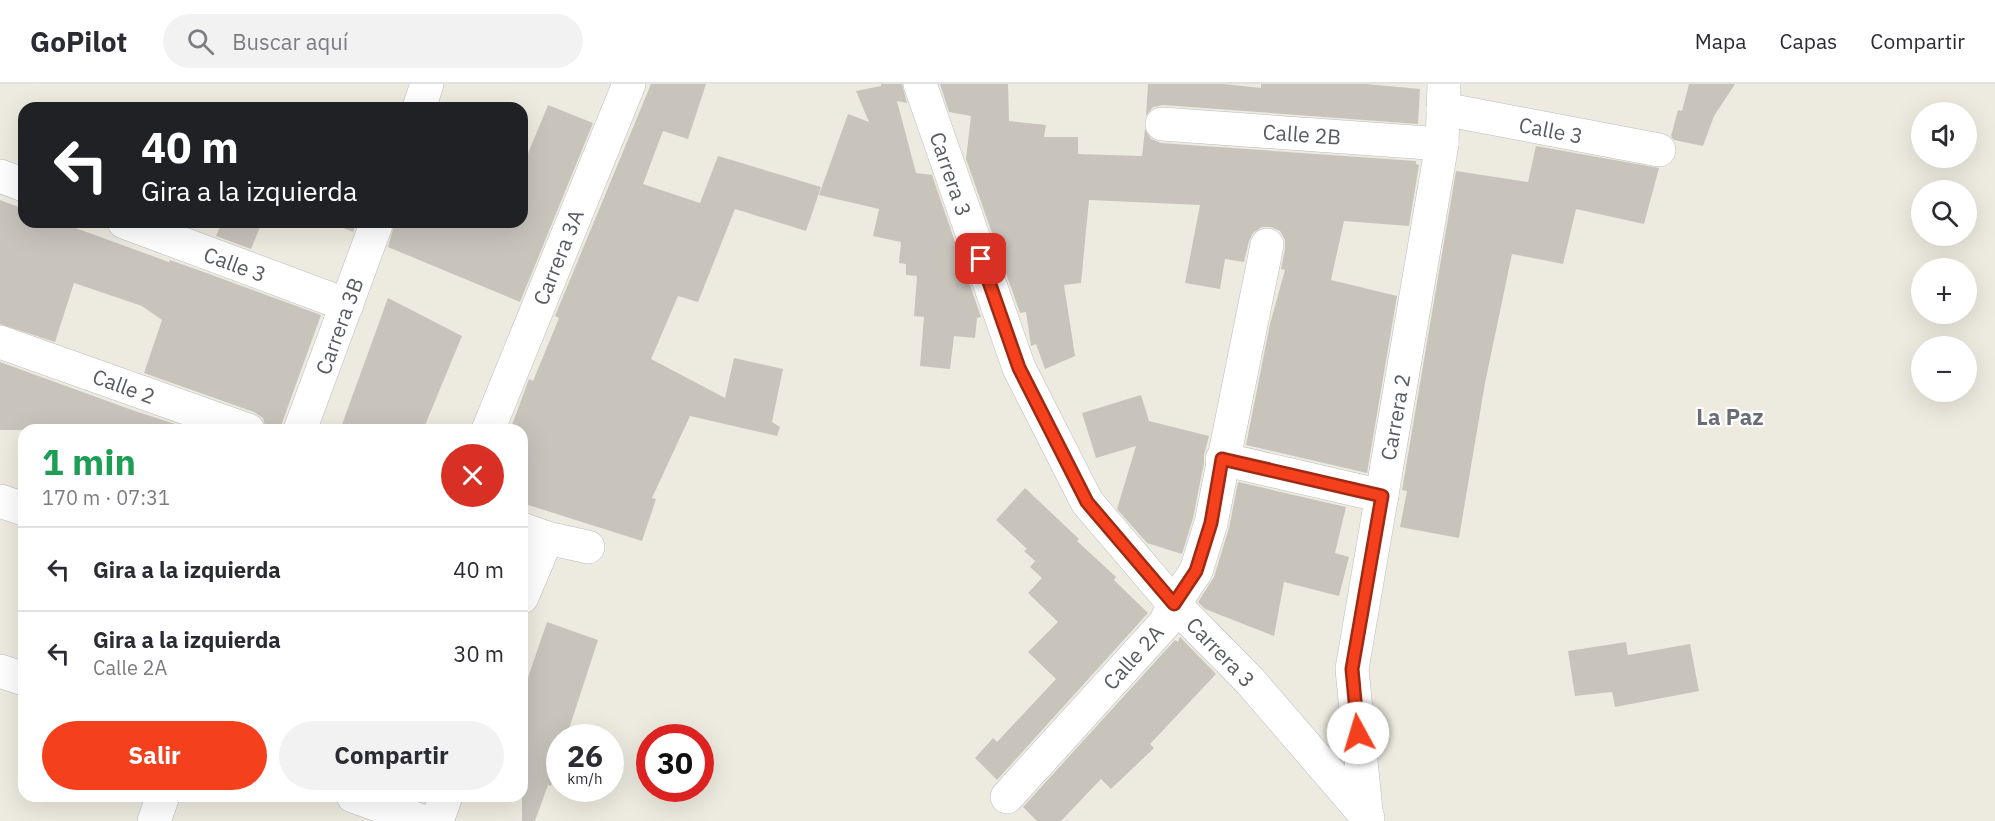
<!DOCTYPE html>
<html lang="es">
<meta charset="utf-8">
<style>
:root{--surface:#fff;--page:#f2f2f3;--text:#2b2b33;--muted:#7c7c81;--line:#e1e1e2;--accent:#f5401d}
body{margin:0;font-family:"IBM Plex Sans",sans-serif;background:var(--page);color:var(--text);height:100vh;display:flex;flex-direction:column;font-size:22px;white-space:nowrap}
*{box-sizing:border-box;margin:0}
p{font-size:20px;color:var(--muted)}
.icon{flex:none;width:33px;height:33px;fill:none;stroke:currentColor;stroke-width:2;stroke-linecap:round;stroke-linejoin:round}
.map{position:relative;flex:1;overflow:hidden}
.side{position:absolute;left:18px;top:340px;width:510px;height:378px;display:flex;flex-direction:column;background:var(--surface);border-radius:18px;box-shadow:0 6px 24px #0002}
.side>*{flex:none}
.top-card{position:absolute;left:18px;top:18px;width:510px;height:126px;border-radius:18px;box-shadow:0 6px 24px #0002;background:#202124;color:#fff;overflow:hidden}
.controls{position:absolute;left:1911px;top:18px;display:grid;gap:12px}
.controls a{display:grid;place-items:center;width:66px;height:66px;border-radius:50%;background:var(--surface);box-shadow:0 6px 24px #0002;font-size:30px}
.speed{position:absolute;left:546px;top:640px;display:flex;gap:12px;font-size:30px;font-weight:700;text-align:center}
.speed>*{display:grid;place-content:center;width:78px;height:78px;border-radius:50%;background:var(--surface);box-shadow:0 6px 24px #0002;line-height:1}
.speed small{font-size:15px;font-weight:400}
.speed .limit{border:9px solid #d22;background:#fff;color:#111}
.pin{position:absolute;display:grid;place-items:center;width:51px;height:51px;color:#fff;margin:-26px;border-radius:12px;box-shadow:0 3px 9px #0006}
.me{position:absolute;width:66px;margin:-33px;rotate:354deg;stroke-linejoin:round;filter:drop-shadow(0 0 4px #0008)}
.turn{display:flex;align-items:center;gap:21px;height:126px;padding:0 24px;font-size:27px}
.turn .icon{width:78px;height:78px;stroke-width:2.5}
.turn b{display:block;font-size:42px;line-height:51px}
.round{display:grid;place-items:center;flex:none;width:63px;height:63px;border-radius:32px;background:var(--page)}
.headline{display:flex;align-items:center;justify-content:space-between;height:102px;padding:0 24px}
h1{font-size:36px;font-weight:700;line-height:45px;color:#1e9e55}
.primary-button{display:flex;gap:12px;margin-top:auto;padding:12px 24px}
.primary-button a{flex:1;height:69px;border-radius:36px;background:var(--accent);color:#fff;font-size:24px;font-weight:700;line-height:69px;text-align:center}
.primary-button a+a{background:var(--page);color:var(--text)}
ul{padding:0;list-style:none}
li{display:flex;align-items:center;gap:18px;height:84px;padding:0 24px;border-top:2px solid var(--line)}
li div{flex:1}
li b{display:block;font-size:22px}
li em{font-style:normal}
header{display:flex;align-items:center;gap:36px;box-sizing:border-box;height:84px;padding:0 30px;background:var(--surface);border-bottom:2px solid var(--line)}
header strong{font-size:28px}
nav{display:flex;gap:33px;margin-inline-start:auto;font-size:21px}
.search{width:420px;height:54px;background:var(--page);display:flex;align-items:center;gap:15px;box-sizing:border-box;padding:0 21px;border-radius:33px;color:var(--muted);font-size:22px}
.map>svg:first-child{display:block}
.building{fill:#c8c4bc}
.lines{fill:none;stroke-linecap:round;stroke-linejoin:round}
.minor-casing{stroke:#babcc2;stroke-width:34}
.minor{stroke:#fff;stroke-width:33}
.route-casing{stroke:#9f2a13;stroke-width:15}
.route{stroke:#f5401d;stroke-width:10}
.labels{text-anchor:middle;dominant-baseline:central;stroke-width:4.5;stroke-linejoin:round;paint-order:stroke}
.street-label{font-size:21px;fill:#585b62;stroke:#fff}
.neighbourhood-label{font-size:22px;font-weight:bold;fill:#696d74;stroke:#fff}
</style>
<header>
<strong>GoPilot</strong>
<div class="search"><svg class="icon" aria-label="search" viewBox="0 0 24 24"><circle cx="10" cy="10" r="6"/><path d="M15 15l6 6"/></svg>Buscar aquí</div>
<nav><a>Mapa</a><a>Capas</a><a>Compartir</a></nav>
</header>
<div class="map">
<svg width="1995" height="737" viewBox="0 0 1995 737">
<rect width="100%" height="100%" fill="#edebdf"/>
<g class="building">
<path d="M651,0H706L688,55L663,47L643,100L700,119L718,72L821,103L806,147L735,125L698,218L678,212L651,275L725,314L734,274L783,285L772,338L780,343L777,352L690,332L652,414L656,415L642,457L522,419V346H510L529,295L533,297L559,234L555,232Z"/>
<path d="M881,0H902L907,19L897,17L916,89L932,91L981,233L977,234L975,254L954,252L950,285L920,282L924,233L914,232L917,192L906,191V180L899,179L901,158L873,152L879,125L819,111L848,30L869,38L856,7L881,2Z"/>
<path d="M940,0H1008L1009,37L1046,41L1044,53H1078V70L1142,72L1145,45L1151,55L1161,59L1416,77V80L1419,81L1409,142L1344,137L1331,196L1397,212L1367,389L1246,361L1270,240L1285,186L1281,185L1285,165V156L1280,147L1271,143H1262L1253,149L1249,157L1244,178L1225,175L1220,205L1185,199L1200,121L1089,116L1081,199L1064,201L1075,272L1045,285L1036,260L1031,262L1026,228L1020,229L966,75L971,32L949,28Z"/>
<path d="M1148,0H1224L1261,4V0H1366L1420,5L1418,40L1163,21L1153,23L1146,32Z"/>
<path d="M1689,0H1735L1714,32L1703,62L1674,56L1671,52L1678,26L1682,27Z"/>
<path d="M548,21L593,39L520,218L388,163L395,138H522V84Z"/>
<path d="M1536,62L1659,84L1644,140L1576,125L1563,180L1512,170L1485,299L1459,454L1400,443L1407,407L1402,406L1456,87L1528,98Z"/>
<path d="M0,116L24,125V138H59L169,178L170,176L201,187L321,231L282,339V346H266L263,334L254,328L144,289L162,236L142,222L74,199L55,258L0,240Z"/>
<path d="M222,138H262L251,165L216,152Z"/>
<path d="M329,138H357L353,148Z"/>
<path d="M388,214L462,252L423,346H340Z"/>
<path d="M0,278L132,326L193,346H0Z"/>
<path d="M1141,311L1149,337L1209,352L1204,371V379L1193,434L1182,470L1147,459L1117,425L1136,362L1096,374L1082,329Z"/>
<path d="M1238,398L1346,423L1335,469L1349,473L1339,512L1284,498L1274,552L1205,525L1198,518L1214,493L1229,444Z"/>
<path d="M1025,404L1079,455L1077,457L1116,493L1114,496L1148,529L997,696L975,674L993,654L997,658L1056,595L1028,568L1058,538L1028,509L1042,494L1030,483L1035,477L1024,467L1027,465L996,436Z"/>
<path d="M547,538L598,556L566,654H560V675L551,702L548,701L535,737H522V611Z"/>
<path d="M1180,553L1216,590L1150,660L1154,664L1111,705L1101,695L1061,737H1037L1023,723L1175,556L1178,558Z"/>
<path d="M1626,558L1628,571L1690,560L1699,607L1615,623L1612,608L1575,612L1568,567Z"/>
</g>
<g class="lines">
<defs>
<g id="minor">
<path d="M920,0L1019,284L1087,418L1174,520L1250,597L1368,734"/>
<path d="M419,24L427,0"/>
<path d="M1443,25L1659,66"/>
<path d="M1162,40L1442,60"/>
<path d="M0,92L24,101"/>
<path d="M124,138L347,221"/>
<path d="M0,258L248,346"/>
<path d="M300,346L377,138"/>
<path d="M488,346L629,0"/>
<path d="M1222,375L1382,412"/>
<path d="M0,417L24,425"/>
<path d="M522,445L547,454L588,463"/>
<path d="M522,513L547,454"/>
<path d="M0,587L24,595"/>
<path d="M353,712L422,737"/>
<path d="M1007,713L1165,539L1174,520L1196,487L1211,439L1267,161"/>
<path d="M154,737L163,712"/>
<path d="M437,737L446,712"/>
<path d="M1367,737L1352,585L1442,60L1444,0"/>
</g>
</defs>
<use href="#minor" class="minor-casing"/>
<use href="#minor" class="minor"/>
</g>
<g class="lines">
<defs>
<path id="route" d="M981,175L1019,284L1087,418L1174,520L1196,487L1211,439L1222,375L1382,412L1352,585L1358,649"/>
</defs>
<use href="#route" class="route-casing"/>
<use href="#route" class="route"/>
</g>
<g class="labels">
<g class="street-label">
<text transform="translate(1551 46) rotate(11)">Calle 3</text>
<text transform="translate(1302 50) rotate(4)">Calle 2B</text>
<text transform="translate(951 90) rotate(71)">Carrera 3</text>
<text transform="translate(558 173) rotate(-68)">Carrera 3A</text>
<text transform="translate(235 180) rotate(20)">Calle 3</text>
<text transform="translate(339 242) rotate(-70)">Carrera 3B</text>
<text transform="translate(124 302) rotate(20)">Calle 2</text>
<text transform="translate(1395 333) rotate(-80)">Carrera 2</text>
<text transform="translate(1221 568) rotate(46)">Carrera 3</text>
<text transform="translate(1133 573) rotate(-48)">Calle 2A</text>
</g>
<g class="neighbourhood-label">
<text x="1730" y="332">La Paz</text>
</g>
</g>
</svg>
<div class="controls">
<a><svg class="icon" aria-label="sound" viewBox="0 0 24 24"><path d="M4 9h4l5-4v14l-5-4H4zM17 9q2 3 0 6"/></svg></a>
<a><svg class="icon" aria-label="search" viewBox="0 0 24 24"><circle cx="10" cy="10" r="6"/><path d="M15 15l6 6"/></svg></a>
<a>+</a>
<a>−</a>
</div>
<div class="speed"><div>26<small>km/h</small></div><div class="limit">30</div></div>
<div class="pin" style="left:981px;top:175px;background:#d93025"><svg class="icon" aria-label="arrive" viewBox="0 0 24 24"><path d="M6 21V4h12l-3 4 3 4H6"/></svg></div>
<svg class="me" style="left:1358px;top:649px" viewBox="-20 -20 40 40"><circle r="19" fill="#fff"/><path d="M0-13L10 11 0 6-10 11z" fill="#f5401d"/></svg>
<div class="top-card">
<div class="turn"><svg class="icon" aria-label="left" viewBox="0 0 24 24"><path d="M17 20v-9H6M10 6l-5 5 5 5"/></svg><div><b>40 m</b>Gira a la izquierda</div></div>
</div>
<section class="side">
<div class="headline"><div><h1>1 min</h1><p>170 m · 07:31</p></div><a class="round" style="background:#d93025;color:#fff"><svg class="icon" aria-label="close" viewBox="0 0 24 24"><path d="M6 6l12 12M18 6L6 18"/></svg></a></div>
<ul>
<li><svg class="icon" aria-label="left" viewBox="0 0 24 24"><path d="M17 20v-9H6M10 6l-5 5 5 5"/></svg><div><b>Gira a la izquierda</b></div><em>40 m</em></li>
<li><svg class="icon" aria-label="left" viewBox="0 0 24 24"><path d="M17 20v-9H6M10 6l-5 5 5 5"/></svg><div><b>Gira a la izquierda</b><p>Calle 2A</p></div><em>30 m</em></li>
</ul>
<div class="primary-button"><a>Salir</a><a>Compartir</a></div>
</section>
</div>
